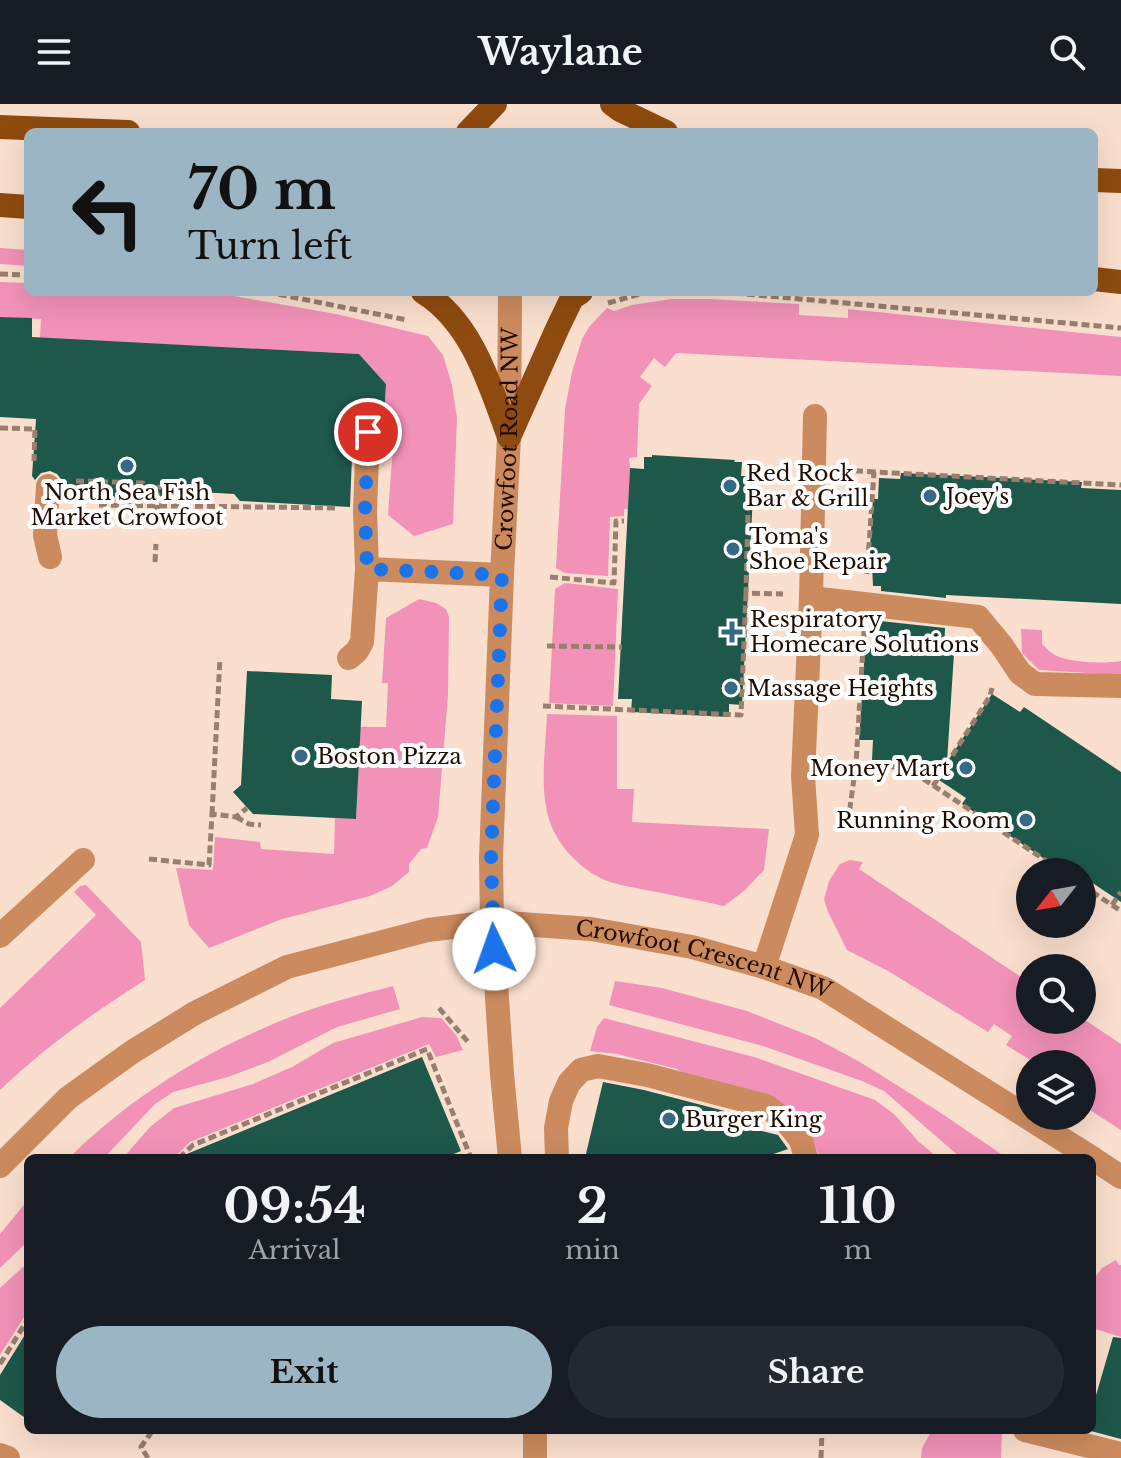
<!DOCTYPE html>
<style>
:root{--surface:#171b24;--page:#242831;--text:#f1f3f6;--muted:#9ea1a6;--accent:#9cb5c4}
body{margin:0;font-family:"Libre Baskerville",serif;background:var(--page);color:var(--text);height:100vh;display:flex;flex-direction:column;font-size:30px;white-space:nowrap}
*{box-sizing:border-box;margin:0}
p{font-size:26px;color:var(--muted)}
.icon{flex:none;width:44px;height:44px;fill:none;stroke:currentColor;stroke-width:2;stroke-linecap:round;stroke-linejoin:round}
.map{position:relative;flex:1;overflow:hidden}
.details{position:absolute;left:24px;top:1050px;width:1072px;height:280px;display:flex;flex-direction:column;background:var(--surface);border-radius:12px;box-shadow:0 8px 32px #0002}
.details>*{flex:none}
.guide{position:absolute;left:24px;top:24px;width:1074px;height:168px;border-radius:12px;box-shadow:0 8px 32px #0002;background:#9cb5c4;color:#111;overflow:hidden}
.needle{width:52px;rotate:239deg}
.tools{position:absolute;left:1016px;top:754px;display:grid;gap:16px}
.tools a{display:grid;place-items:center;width:80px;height:80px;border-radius:50%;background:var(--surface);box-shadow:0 8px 32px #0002;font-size:40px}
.pin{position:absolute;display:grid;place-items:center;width:68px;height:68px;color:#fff;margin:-34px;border:4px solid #fff;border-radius:50%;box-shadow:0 2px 8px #0007}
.me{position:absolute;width:88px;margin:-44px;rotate:357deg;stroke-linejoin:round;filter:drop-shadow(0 0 6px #0008)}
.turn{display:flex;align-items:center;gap:28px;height:168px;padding:0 32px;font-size:36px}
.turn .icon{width:104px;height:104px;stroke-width:2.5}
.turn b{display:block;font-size:56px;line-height:68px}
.eta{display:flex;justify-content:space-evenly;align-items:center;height:136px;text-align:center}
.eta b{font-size:48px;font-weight:700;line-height:56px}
.primary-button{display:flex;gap:16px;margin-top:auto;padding:16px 32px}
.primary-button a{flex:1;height:92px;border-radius:48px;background:var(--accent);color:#111;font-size:32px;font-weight:700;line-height:92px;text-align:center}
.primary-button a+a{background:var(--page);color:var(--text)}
header{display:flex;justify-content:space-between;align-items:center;height:104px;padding:0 32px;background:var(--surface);font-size:36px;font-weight:700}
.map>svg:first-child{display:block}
.green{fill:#f392b9}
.building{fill:#1d584b}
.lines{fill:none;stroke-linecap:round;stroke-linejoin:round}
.path{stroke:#987f70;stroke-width:5;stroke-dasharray:8 4;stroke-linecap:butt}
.minor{stroke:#cc8b5e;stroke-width:24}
.major{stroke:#8f4b0f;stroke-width:24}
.route{stroke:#1a73e8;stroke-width:14;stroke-dasharray:0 25.2}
.poi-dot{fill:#356986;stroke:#fff;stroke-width:3}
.labels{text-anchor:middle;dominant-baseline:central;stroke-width:8;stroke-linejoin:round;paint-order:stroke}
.street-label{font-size:22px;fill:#220c00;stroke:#fff}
.poi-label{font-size:22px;fill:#220c00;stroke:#fff;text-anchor:start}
</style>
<header><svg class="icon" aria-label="menu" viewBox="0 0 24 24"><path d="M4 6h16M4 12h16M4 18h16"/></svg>Waylane<svg class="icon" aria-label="search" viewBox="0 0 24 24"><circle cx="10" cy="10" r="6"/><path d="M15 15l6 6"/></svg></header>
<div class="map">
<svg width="1121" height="1354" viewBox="0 0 1121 1354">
<rect width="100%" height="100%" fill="#fbdfce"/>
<g class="green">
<path d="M0,144L28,146V162L0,160Z"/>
<path d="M0,178L28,179V188H200L228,191L336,210L428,232L443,251L452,281L457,314L453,420L414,432L388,411L392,355L396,331L383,329L386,280L359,250L40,234L41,215L0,213Z"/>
<path d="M671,195H709L799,200V211L848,214V205L1121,233V272L676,249L665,263L654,254L640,273L652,282L639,300L637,353L629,354L630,364L628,405H624V412L610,413L608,472L565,469L556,464L565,305L572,268L582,235L589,223L607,204L614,207L632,201Z"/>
<path d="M565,479L618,485L613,602L549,599L555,485Z"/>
<path d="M419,495L436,499L446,505L449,513L448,591L438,713L427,744L421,745L409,760V768L392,782L370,792L279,816L209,844L189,821L176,764L213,766L215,733L260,738L261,745L334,750L335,714L356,715L360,623H386L388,579H382L386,514Z"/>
<path d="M1021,525L1042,526V540C1046,543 1048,547 1052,549C1065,559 1104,560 1121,557V571L1039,566L1022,549Z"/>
<path d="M547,610L617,612V685H634L632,718L769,725L764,766L744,787L724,802C698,796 672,791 646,786C634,783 621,782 610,778C581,768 553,738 547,708C540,676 546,641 547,610Z"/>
<path d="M850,756L863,758L859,765L1030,879V916H1082V914L1121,940V1026L1082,1001V960H1031L1032,957L1006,941L1012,932L994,920L988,928L888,867L847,846L828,808L824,795L829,777L840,760Z"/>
<path d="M86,781L141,838L145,876C93,909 44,944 0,986V904L96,811L74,788L80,782Z"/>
<path d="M615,877L662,884L747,907L815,934L860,958L941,1009L1007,1054H961L884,987L862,977L763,942L609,901Z"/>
<path d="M393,882L400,905L337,923L268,958L228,973L173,988L155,1000L104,1054H69C124,999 193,955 264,924C305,905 350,893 393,882Z"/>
<path d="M422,913L441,914L456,931L463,946L436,953L429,940L190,1038L174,1054H123L150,1023L174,1004L253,980L292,963L333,939Z"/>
<path d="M604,914L754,953L875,996L894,1010L918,1037L938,1054H819C812,1025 794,1002 767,991L688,973L677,965L617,950L590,947L597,923Z"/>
<path d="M28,1096V1137L0,1164V1130Z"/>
<path d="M1116,1156L1119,1161H1121V1233L1092,1224V1177L1102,1164Z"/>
<path d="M23,1163L28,1166V1207L0,1251V1184Z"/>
<path d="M932,1326H1002L1001,1354H921L922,1344Z"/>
</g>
<g class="building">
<path d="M0,213L32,214V233L359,250L386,280L383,329L381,320L377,316L369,313L360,315L355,321L353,327L350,403L240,397L234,390L165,386L164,398L87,397V384L63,383L61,375L57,370L50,367L41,369L35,376L32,372L36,315L0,313Z"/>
<path d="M652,351L735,356L734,358H742L741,372H754L742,601L729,600V613L631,608L632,595H618L630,364L644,365V353H652Z"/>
<path d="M901,369L1082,378L1081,384L1121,386V500L946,491V494L881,487V482H873L872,461L869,460L873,395H878L879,374L900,375Z"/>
<path d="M880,517L945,524L944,548L954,549L947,658L992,590L1020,608L1024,603L1121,668V798L1088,776L1084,782L1082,780V768H1064L962,700L966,694L912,658L872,656L873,636H859L865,544L878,545Z"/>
<path d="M247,567L332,571L331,595L362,597L356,715L253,710L233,688L241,681Z"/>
<path d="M422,953L461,1047L444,1054H177Z"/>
<path d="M603,978L644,986L740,1011L738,1021L778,1031L788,1045L762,1054H585Z"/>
<path d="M28,1226V1316L0,1296V1271Z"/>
<path d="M1113,1233L1121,1234V1335L1087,1326H1092V1305Z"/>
</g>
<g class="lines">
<g class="path">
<path d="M0,170L28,171"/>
<path d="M267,188L407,216"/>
<path d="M723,188L1121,224"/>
<path d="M608,199L640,190L655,188"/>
<path d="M0,324L35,325L34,357"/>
<path d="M749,363L746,489L783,490"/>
<path d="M843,366L874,368"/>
<path d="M76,377L143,379L146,383"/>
<path d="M99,378L98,401L338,404"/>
<path d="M126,378L128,384H158"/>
<path d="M157,409L158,384L167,379"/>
<path d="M155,458L156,440"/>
<path d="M867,470L874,368L1121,381"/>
<path d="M550,473L614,479L616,417H624"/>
<path d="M864,527L856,660L907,664L1063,768"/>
<path d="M547,542L622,543"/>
<path d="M543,602L741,611L746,489"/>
<path d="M933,682L990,592L992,584"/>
<path d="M212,710L220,554"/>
<path d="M236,713L249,720L261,721"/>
<path d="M848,718L856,660"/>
<path d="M149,755L209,761L212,710L236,713L247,704"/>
<path d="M1082,781L1121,807"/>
<path d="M1112,801L1121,788"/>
<path d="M439,904L468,938"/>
<path d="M179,1054L193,1041L427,945L471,1054"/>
<path d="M0,1260L28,1215"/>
<path d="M148,1354L141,1343L153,1326"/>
<path d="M821,1354L822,1326"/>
</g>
<g class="minor">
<path d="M48,382L45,431L50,453"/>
<path d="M367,465L365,407L368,328"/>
<path d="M811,494L978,513L1002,542L1020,569L1035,580L1121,582"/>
<path d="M349,554L357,547L362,538L367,465L502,471"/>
<path d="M0,832L83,756"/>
<path d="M764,863L807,731L803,672L811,494L815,312"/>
<path id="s1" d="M510,1054L502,970L492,818L491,754L502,471L509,333L510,188"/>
<path d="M557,1054L556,1024L561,997L569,979L581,966L598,962L647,971L766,1002L785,1016L801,1036L806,1054"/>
<path d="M1092,1054L1121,1073"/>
<path id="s2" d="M0,1062L68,994L132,948L195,909L287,863L428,826L492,818L591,825L692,843L764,863L823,884L1092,1054"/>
<path d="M535,1326V1354"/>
<path d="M1025,1326L1121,1350"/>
<path d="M0,1351L8,1354"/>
</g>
<g class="major">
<path d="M612,0L620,6L666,28"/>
<path d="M0,23L128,28"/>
<path d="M468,28L495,0"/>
<path d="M1094,76L1121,77"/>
<path d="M0,101L28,103"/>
<path d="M1094,175L1121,178"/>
<path d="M423,188C473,219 490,282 509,333"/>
<path d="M509,333L558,223L572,194L581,188"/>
</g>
</g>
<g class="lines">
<path class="route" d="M368,328L365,407L367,465L502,471L491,754L494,845"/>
</g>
<g class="poi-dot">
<circle cx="127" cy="362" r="8"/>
<circle cx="730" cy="382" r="8"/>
<circle cx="930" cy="392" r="8"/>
<circle cx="733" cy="445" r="8"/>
<path d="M728 516h8v8h8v8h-8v8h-8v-8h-8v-8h8z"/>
<circle cx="731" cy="584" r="8"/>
<circle cx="301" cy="652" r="8"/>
<circle cx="966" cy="664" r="8"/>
<circle cx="1026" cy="716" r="8"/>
<circle cx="669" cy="1015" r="8"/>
</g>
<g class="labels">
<g class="street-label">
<text stroke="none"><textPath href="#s1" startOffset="720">Crowfoot Road NW</textPath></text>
<text stroke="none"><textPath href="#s2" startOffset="778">Crowfoot Crescent NW</textPath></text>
</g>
<g class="poi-label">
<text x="746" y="369">Red Rock<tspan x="746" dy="25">Bar &amp; Grill</tspan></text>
<text x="127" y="388" text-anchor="middle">North Sea Fish<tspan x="127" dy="25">Market Crowfoot</tspan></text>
<text x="946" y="392">Joey's</text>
<text x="749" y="432">Toma's<tspan x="749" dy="25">Shoe Repair</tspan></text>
<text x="750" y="515">Respiratory<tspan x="750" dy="25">Homecare Solutions</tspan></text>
<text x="747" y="584">Massage Heights</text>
<text x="317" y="652">Boston Pizza</text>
<text x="950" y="664" text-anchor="end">Money Mart</text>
<text x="1010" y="716" text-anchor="end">Running Room</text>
<text x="685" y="1015">Burger King</text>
</g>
</g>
</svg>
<div class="tools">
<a><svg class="needle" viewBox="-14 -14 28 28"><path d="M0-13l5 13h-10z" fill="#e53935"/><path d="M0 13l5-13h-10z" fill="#9ea1a6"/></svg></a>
<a><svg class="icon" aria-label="search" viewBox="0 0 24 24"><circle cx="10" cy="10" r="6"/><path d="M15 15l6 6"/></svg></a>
<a><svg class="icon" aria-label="layers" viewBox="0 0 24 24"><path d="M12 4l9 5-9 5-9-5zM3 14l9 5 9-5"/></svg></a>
</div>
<div class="pin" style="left:368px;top:328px;background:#d93025"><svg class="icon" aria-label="arrive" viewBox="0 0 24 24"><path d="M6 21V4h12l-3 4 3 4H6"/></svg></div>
<svg class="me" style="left:494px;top:845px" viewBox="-20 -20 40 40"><circle r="19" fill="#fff"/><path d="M0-13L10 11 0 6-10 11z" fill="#1a73e8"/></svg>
<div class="guide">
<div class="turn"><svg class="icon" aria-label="left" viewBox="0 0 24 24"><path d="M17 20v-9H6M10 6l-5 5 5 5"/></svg><div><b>70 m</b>Turn left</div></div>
</div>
<section class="details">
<div class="eta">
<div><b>09:54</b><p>Arrival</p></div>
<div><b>2</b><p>min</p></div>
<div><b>110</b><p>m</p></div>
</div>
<div class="primary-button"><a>Exit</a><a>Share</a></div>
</section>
</div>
